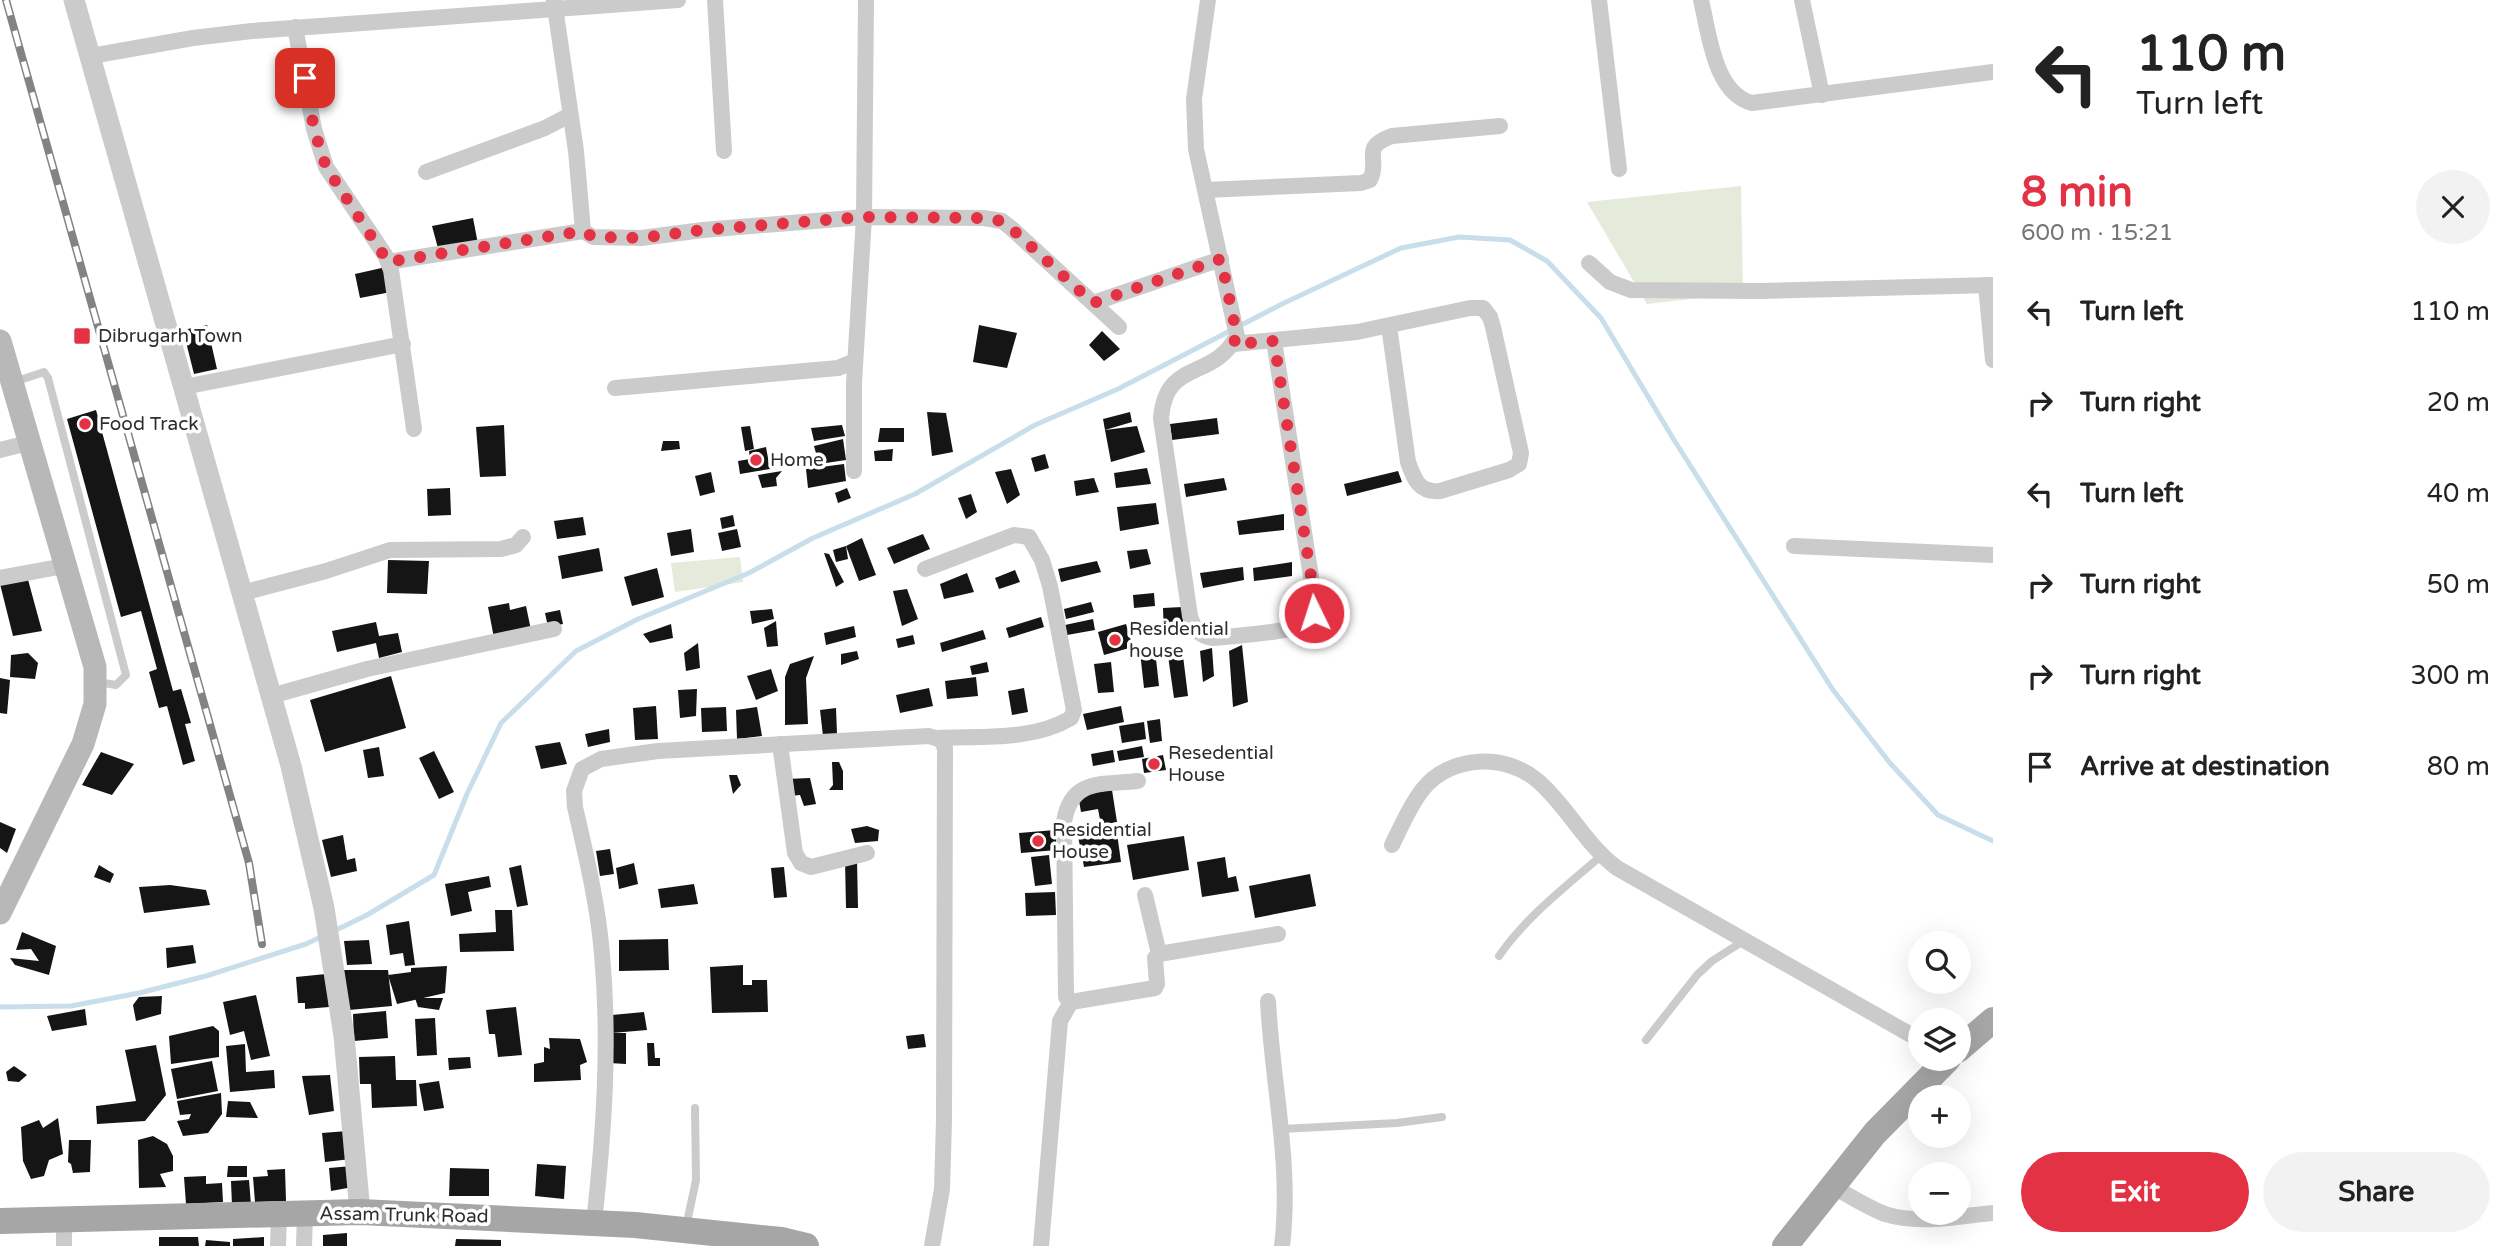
<!DOCTYPE html>
<meta charset="utf-8">
<style>
:root{--surface:#fff;--page:#f2f2f2;--text:#222;--muted:#767676;--accent:#e23243}
body{margin:0;font-family:"Varela Round",sans-serif;background:var(--page);color:var(--text);height:100vh;display:flex;flex-direction:column;font-size:26px;white-space:nowrap}
*{box-sizing:border-box;margin:0}
p{font-size:23px;color:var(--muted)}
.icon{flex:none;width:38px;height:38px;fill:none;stroke:currentColor;stroke-width:2;stroke-linecap:round;stroke-linejoin:round}
.map{position:relative;flex:1;overflow:hidden}
.sheet{display:flex;flex-direction:column;background:var(--surface);width:525px}
.sheet>*{flex:none}
.top-card{background:#fff;color:var(--text);overflow:hidden}
.tools{position:absolute;left:1908px;top:931px;display:grid;gap:14px}
.tools a{display:grid;place-items:center;width:63px;height:63px;border-radius:50%;background:var(--surface);box-shadow:0 7px 28px #0002;font-size:35px}
.pin{position:absolute;display:grid;place-items:center;width:60px;height:60px;color:#fff;margin:-30px;border-radius:14px;box-shadow:0 4px 10px #0006}
.me{position:absolute;width:77px;margin:-38px;rotate:356deg;stroke-linejoin:round;filter:drop-shadow(0 0 5px #0008)}
.turn{display:flex;align-items:center;gap:24px;height:147px;padding:0 28px;font-size:32px}
.turn .icon{width:91px;height:91px;stroke-width:2.5}
.turn b{display:block;font-size:49px;line-height:60px}
.round{display:grid;place-items:center;flex:none;width:74px;height:74px;border-radius:37px;background:var(--page)}
.headline{display:flex;align-items:center;justify-content:space-between;height:119px;padding:0 28px}
h1{font-size:42px;font-weight:700;line-height:52px;color:var(--accent)}
.action{display:flex;gap:14px;margin-top:auto;padding:14px 28px}
.action a{flex:1;height:80px;border-radius:42px;background:var(--accent);color:#fff;font-size:28px;font-weight:700;line-height:80px;text-align:center}
.action a+a{background:var(--page);color:var(--text)}
ul{padding:0;list-style:none}
li{display:flex;align-items:center;gap:21px;height:91px;padding:0 28px}
li div{flex:1}
li b{display:block;font-size:26px}
li em{font-style:normal}
main{display:flex;flex:1;min-height:0}
.map>svg:first-child{display:block}
.green{fill:#e4ebdb}
.lines{fill:none;stroke-linecap:round;stroke-linejoin:round}
.stream{stroke:#c8deeb;stroke-width:5}
.building{fill:#151515}
.service{stroke:#cbcbcb;stroke-width:8}
.minor{stroke:#cbcbcb;stroke-width:16}
.tertiary{stroke:#cbcbcb;stroke-width:21}
.secondary{stroke:#b8b8b8;stroke-width:23}
.primary{stroke:#a6a6a6;stroke-width:26}
.rail-casing{stroke:#838383;stroke-width:8}
.rail{stroke:#fff;stroke-width:5;stroke-dasharray:16;stroke-linecap:butt}
.route{stroke:#e23243;stroke-width:12;stroke-dasharray:0 21.6}
.poi-dot{fill:#e23243;stroke:#fff;stroke-width:2.5}
.labels{text-anchor:middle;dominant-baseline:central;stroke-width:7;stroke-linejoin:round;paint-order:stroke}
.poi-label{font-size:19px;fill:#2e2e2e;stroke:#fff;text-anchor:start}
.street-label{font-size:19px;fill:#2e2e2e;stroke:#fff}
</style>
<main>
<div class="map">
<svg width="1993" height="1246" viewBox="0 0 1993 1246">
<rect width="100%" height="100%" fill="#fff"/>
<g class="green">
<path d="M1741,186L1743,293L1647,304L1587,202Z"/>
<path d="M740,557L743,582L675,592L671,563Z"/>
</g>
<g class="lines">
<g class="stream">
<path d="M332,932L367,915L434,875L467,794L501,723L576,651L638,619L749,573L813,538L915,494L1035,425L1118,389L1282,304L1401,248L1459,237L1510,240L1547,261L1601,318L1674,440L1833,690L1890,763L1938,815L1993,841"/>
<path d="M0,1007L71,1006L139,993L206,976L306,944L323,936"/>
</g>
</g>
<g class="building">
<path d="M473,218L478,244L439,252L432,226Z"/>
<path d="M386,267L391,292L360,298L355,274Z"/>
<path d="M207,325L217,369L194,374L183,330Z"/>
<path d="M979,325L1017,333L1007,368L973,362Z"/>
<path d="M1102,331L1120,349L1104,361L1089,345Z"/>
<path d="M96,410L173,691L181,689L191,723L185,724L195,761L183,765L167,706L159,708L149,672L157,669L141,611L121,617L67,419Z"/>
<path d="M927,412L946,413L953,452L932,456Z"/>
<path d="M1130,412L1132,422L1105,430L1103,419Z"/>
<path d="M1217,418L1219,434L1172,440L1170,424Z"/>
<path d="M504,425L506,476L480,477L476,427Z"/>
<path d="M842,425L845,436L814,441L811,428Z"/>
<path d="M750,426L754,449L745,451L741,427Z"/>
<path d="M1137,426L1145,452L1111,462L1105,430Z"/>
<path d="M880,428H904V442H878Z"/>
<path d="M843,439L846,460L819,464L814,446Z"/>
<path d="M663,441H679L680,449L661,451Z"/>
<path d="M766,447L770,469L740,474L738,461L750,459L749,451Z"/>
<path d="M893,449L892,461H875L874,451Z"/>
<path d="M1045,454L1049,468L1035,472L1031,458Z"/>
<path d="M844,464L846,481L808,488L806,469Z"/>
<path d="M1147,468L1151,484L1116,488L1114,473Z"/>
<path d="M1011,469L1020,495L1007,504L995,472Z"/>
<path d="M782,471L776,478L777,486L762,488L758,475Z"/>
<path d="M1398,471L1402,482L1347,496L1344,484Z"/>
<path d="M711,472L715,492L700,496L695,476Z"/>
<path d="M1094,478L1099,492L1076,496L1074,481Z"/>
<path d="M1224,478L1227,490L1186,497L1184,484Z"/>
<path d="M450,488L451,515L428,516L427,489Z"/>
<path d="M847,488L851,498L838,503L835,493Z"/>
<path d="M971,494L977,512L966,519L958,498Z"/>
<path d="M1156,503L1159,524L1120,531L1117,507Z"/>
<path d="M1284,514V530L1239,535L1237,521Z"/>
<path d="M733,515L735,526L722,529L720,518Z"/>
<path d="M583,517L586,535L557,539L554,521Z"/>
<path d="M691,529L694,552L671,556L667,533Z"/>
<path d="M737,529L741,547L722,551L718,533Z"/>
<path d="M923,534L930,549L894,564L887,548Z"/>
<path d="M862,538L876,575L859,581L846,546Z"/>
<path d="M846,546L848,559L836,562L833,550Z"/>
<path d="M599,548L603,571L562,579L558,556Z"/>
<path d="M1147,549L1151,564L1130,569L1127,551Z"/>
<path d="M824,553L829,554L844,582L836,587Z"/>
<path d="M388,560L429,561L427,594L387,593Z"/>
<path d="M1097,561L1101,572L1061,582L1058,569Z"/>
<path d="M1292,562V576L1254,581L1253,568Z"/>
<path d="M1243,567L1244,580L1203,588L1200,573Z"/>
<path d="M657,568L664,597L632,606L624,577Z"/>
<path d="M1015,570L1020,582L999,589L995,578Z"/>
<path d="M967,573L974,592L944,599L940,584Z"/>
<path d="M27,576L42,631L13,636L0,584Z"/>
<path d="M907,589L918,619L902,626L893,591Z"/>
<path d="M1154,593L1155,606L1134,608L1133,595Z"/>
<path d="M1091,602L1094,612L1066,619L1064,609Z"/>
<path d="M509,603L510,610L526,606L531,630L494,638L488,607Z"/>
<path d="M1182,607L1184,635L1164,636L1163,608Z"/>
<path d="M772,609L774,619L752,624L750,611Z"/>
<path d="M560,610L563,624L548,627L545,613Z"/>
<path d="M1041,617L1044,627L1009,638L1006,628Z"/>
<path d="M1093,619L1095,630L1067,635L1065,625Z"/>
<path d="M776,621L778,646L767,647L764,628Z"/>
<path d="M376,622L379,636L398,633L402,652L379,658L376,643L337,652L332,631Z"/>
<path d="M671,624L673,638L650,643L643,634Z"/>
<path d="M1126,624L1133,647L1104,655L1098,632Z"/>
<path d="M854,626L856,637L826,645L824,633Z"/>
<path d="M983,630L986,639L942,652L940,643Z"/>
<path d="M913,635L915,644L898,648L896,639Z"/>
<path d="M698,643L700,668L686,671L684,653Z"/>
<path d="M1242,645L1248,702L1233,707L1229,651Z"/>
<path d="M1182,648L1188,696L1174,698L1167,649Z"/>
<path d="M1212,648L1214,676L1203,682L1200,651Z"/>
<path d="M1155,650L1159,686L1144,688L1140,652Z"/>
<path d="M857,651L859,659L841,665V654Z"/>
<path d="M28,653L38,663L35,679L10,677L11,655Z"/>
<path d="M814,656L806,678L808,724L785,725V677L790,664Z"/>
<path d="M987,662L989,672L972,675L970,666Z"/>
<path d="M1111,662L1114,692L1098,693L1094,664Z"/>
<path d="M771,669L778,691L756,700L747,676Z"/>
<path d="M391,676L406,728L325,752L310,700Z"/>
<path d="M976,677L978,696L947,699L945,681Z"/>
<path d="M0,678L10,680L7,714L0,713Z"/>
<path d="M929,688L933,706L900,713L896,695Z"/>
<path d="M1024,688L1028,712L1012,715L1008,691Z"/>
<path d="M697,689L696,716L680,718L678,690Z"/>
<path d="M656,706L658,739L635,740L633,708Z"/>
<path d="M1121,706L1124,722L1087,730L1083,714Z"/>
<path d="M726,707L727,731L702,732L701,708Z"/>
<path d="M757,707L762,736L737,739L736,710Z"/>
<path d="M836,708L837,734L823,736L820,710Z"/>
<path d="M1160,719L1162,741L1150,743L1147,721Z"/>
<path d="M1144,722L1146,739L1122,743L1119,726Z"/>
<path d="M609,729L610,742L588,747L585,734Z"/>
<path d="M560,742L567,764L541,769L535,746Z"/>
<path d="M1142,746L1144,757L1119,761L1117,751Z"/>
<path d="M379,747L384,776L368,778L363,750Z"/>
<path d="M1113,750L1115,762L1093,766L1091,754Z"/>
<path d="M434,751L454,792L439,799L419,758Z"/>
<path d="M101,752L134,764L112,795L82,785Z"/>
<path d="M1163,755L1166,770L1144,773L1142,759Z"/>
<path d="M832,762H839L843,771V790H829L833,785Z"/>
<path d="M729,775H737L741,785L733,794Z"/>
<path d="M810,778L816,804L804,806L800,795L790,796L786,779Z"/>
<path d="M1112,790L1117,822L1101,825L1098,809L1081,812L1078,795Z"/>
<path d="M0,822L16,829L7,853L0,848Z"/>
<path d="M867,826L879,830L878,841L855,843L851,829Z"/>
<path d="M1116,826L1121,862L1084,867L1077,831Z"/>
<path d="M1055,830L1057,850L1021,853L1019,833Z"/>
<path d="M343,835L347,860L355,858L357,871L331,877L322,840Z"/>
<path d="M1184,836L1189,870L1133,880L1127,845Z"/>
<path d="M610,849L614,874L600,876L596,851Z"/>
<path d="M1049,855L1052,884L1035,886L1031,857Z"/>
<path d="M1225,857L1228,878L1236,876L1239,891L1202,897L1197,862Z"/>
<path d="M845,860H857L858,908H846Z"/>
<path d="M634,863L638,884L619,889L616,868Z"/>
<path d="M99,865L114,874L110,883L94,877Z"/>
<path d="M521,865L528,905L517,907L509,868Z"/>
<path d="M784,867L787,897L774,898L771,868Z"/>
<path d="M1310,874L1316,906L1255,918L1249,886Z"/>
<path d="M489,876L491,887L468,892L472,911L451,916L445,884Z"/>
<path d="M694,884L698,904L661,908L658,889Z"/>
<path d="M170,885L206,890L210,905L144,913L139,887Z"/>
<path d="M1055,892L1056,915L1026,916L1025,893Z"/>
<path d="M495,910H512L514,951L460,952L459,934L496,932Z"/>
<path d="M409,921L415,965L405,966L403,953L390,955L386,925Z"/>
<path d="M22,932L56,946L49,975L15,965L10,958L39,961L31,949L16,950Z"/>
<path d="M668,939L669,970L619,971V940Z"/>
<path d="M369,940L372,964L347,965L344,941Z"/>
<path d="M193,945L196,963L167,968L166,948Z"/>
<path d="M743,965V985H752V980H767L768,1012L712,1013L710,967Z"/>
<path d="M447,966L445,993L397,1004L388,975L411,972V968Z"/>
<path d="M343,970H388L392,1006L349,1010Z"/>
<path d="M326,974L329,1007L305,1009V1003H298L296,977Z"/>
<path d="M256,995L270,1056L251,1060L244,1031L230,1035L223,1002Z"/>
<path d="M162,996L161,1014L136,1021L133,1005L139,997Z"/>
<path d="M415,998H443L439,1010L418,1007Z"/>
<path d="M516,1007L522,1055L498,1057L495,1034H489L486,1010Z"/>
<path d="M85,1009L87,1025L52,1031L47,1016Z"/>
<path d="M386,1011L388,1038L354,1041L353,1014Z"/>
<path d="M644,1012L647,1030L612,1033H626V1064L609,1063L612,1015Z"/>
<path d="M435,1018L437,1055L417,1056L415,1019Z"/>
<path d="M213,1026L219,1031V1057L171,1064L169,1036Z"/>
<path d="M924,1034L926,1047L908,1049L906,1036Z"/>
<path d="M549,1038L580,1039L587,1062L580,1065L581,1080L534,1082V1064L544,1062V1047L550,1049Z"/>
<path d="M647,1043H654L655,1058H660V1066H648Z"/>
<path d="M245,1044L246,1072L274,1070L275,1088L230,1092L226,1046Z"/>
<path d="M156,1045L166,1095L145,1121L97,1124L96,1106L136,1101L125,1050Z"/>
<path d="M395,1056L396,1080H416L417,1106L372,1108L371,1084H360L359,1057Z"/>
<path d="M470,1057L471,1068L449,1070L448,1058Z"/>
<path d="M212,1061L218,1091L177,1099L171,1069Z"/>
<path d="M14,1066L27,1075L19,1082L8,1081L6,1072Z"/>
<path d="M330,1075L334,1111L309,1115L302,1076Z"/>
<path d="M439,1081L444,1108L424,1111L419,1084Z"/>
<path d="M221,1093L222,1114L208,1133L183,1136L177,1121L189,1119L191,1114L180,1115L177,1101Z"/>
<path d="M228,1101L250,1102L258,1118L226,1117Z"/>
<path d="M58,1118L63,1154L49,1160L44,1176L31,1179L23,1161L21,1127L39,1120L43,1128Z"/>
<path d="M347,1131L351,1159L325,1162L322,1133Z"/>
<path d="M153,1136L167,1144L173,1156V1171L160,1174L166,1187L139,1188L138,1140Z"/>
<path d="M69,1140H91L90,1172L73,1173L71,1164L68,1162Z"/>
<path d="M537,1164L566,1166L564,1199L535,1196Z"/>
<path d="M228,1166H247V1177H227Z"/>
<path d="M352,1166L353,1187L331,1191L329,1168Z"/>
<path d="M450,1168L489,1169V1196H449Z"/>
<path d="M285,1169L286,1201L255,1202L253,1177L268,1176L267,1170Z"/>
<path d="M206,1176V1184L222,1183L223,1202L186,1204L184,1177Z"/>
<path d="M249,1180L251,1205L232,1206L231,1181Z"/>
<path d="M347,1233V1246H323V1235Z"/>
<path d="M159,1237H198L199,1246H159Z"/>
<path d="M264,1237V1246H233V1239Z"/>
<path d="M456,1239L501,1240V1246H455Z"/>
<path d="M206,1240L230,1242V1246H205Z"/>
</g>
<g class="lines">
<g class="service">
<path d="M14,382L44,372L48,378L126,675L116,685L98,682"/>
<path d="M1499,956C1526,917 1565,887 1601,856"/>
<path d="M1646,1040L1697,975L1712,961L1745,940"/>
<path d="M1282,1129L1397,1123L1442,1117"/>
<path d="M686,1227L696,1180L695,1108"/>
</g>
<g class="minor">
<path d="M554,0L576,151L583,231L593,237L641,238L703,230L864,217L984,218L1002,221L1011,228L1119,327"/>
<path d="M715,0L724,151"/>
<path d="M1208,0L1194,99L1196,149L1237,336C1212,382 1166,358 1161,418L1190,616C1194,629 1199,636 1213,638C1231,636 1296,632 1307,623C1314,617 1314,610 1315,602L1274,341"/>
<path d="M1599,0L1619,169"/>
<path d="M1701,0C1709,33 1714,93 1752,103L1993,72"/>
<path d="M1802,0L1822,95"/>
<path d="M295,27L314,129L326,167L385,255L391,270L414,429"/>
<path d="M91,56L193,38L252,31L678,0"/>
<path d="M426,172L545,128L570,115"/>
<path d="M1206,190L1361,183L1370,180C1381,158 1359,148 1392,136L1500,126"/>
<path d="M388,262L583,231"/>
<path d="M1589,263L1610,282L1631,290L1759,291L1993,285"/>
<path d="M1986,285L1993,360"/>
<path d="M1093,303L1221,259"/>
<path d="M1233,344L1357,332L1470,308H1483L1490,317L1493,327L1521,453L1519,464L1509,470L1440,491C1419,493 1414,479 1408,462L1389,326"/>
<path d="M184,387L403,344"/>
<path d="M615,388L838,368L855,361"/>
<path d="M0,450L28,443"/>
<path d="M854,471V383L864,217L866,0"/>
<path d="M1794,546L1993,555"/>
<path d="M925,569L1014,535L1029,537L1042,560L1050,586L1074,710L1071,718C1033,741 981,736 937,738"/>
<path d="M0,578L64,566"/>
<path d="M242,593L326,571L390,550L501,549L516,545L523,537"/>
<path d="M271,696L367,669L554,629"/>
<path d="M780,744L795,853L801,863L811,867L867,853"/>
<path d="M1392,845C1401,827 1410,805 1423,789C1450,755 1506,753 1538,781C1568,807 1584,843 1617,868L1920,1040"/>
<path d="M1145,895L1159,954"/>
<path d="M1268,1001C1272,1083 1292,1164 1282,1246"/>
<path d="M1071,1002L1066,997L1064,822C1071,778 1102,785 1138,781"/>
<path d="M1832,1186C1850,1196 1867,1207 1885,1214C1919,1225 1959,1216 1993,1213"/>
<path d="M64,1221V1246"/>
<path d="M594,1222C604,1133 610,1044 602,954C598,905 586,855 575,807L574,791L582,769L601,759L658,751L929,736L941,740L945,748L944,1120L942,1189L932,1246"/>
<path d="M278,1246L279,1214"/>
<path d="M304,1246L305,1213"/>
<path d="M1041,1246L1060,1021L1071,1002L1155,988L1157,984L1155,958L1159,954L1278,934"/>
</g>
<path class="tertiary" d="M74,0L291,766L324,908L344,1036L360,1212"/>
<path class="secondary" d="M0,341L95,667V704L83,744L0,913"/>
<g class="primary">
<path d="M1958,1050L1993,1020"/>
<path d="M0,1221L360,1212L635,1225L781,1240L806,1246"/>
<path d="M1785,1246L1875,1133L1948,1059"/>
</g>
<defs>
<path id="rail" d="M6,0L249,863L262,944"/>
</defs>
<use href="#rail" class="rail-casing"/>
<use href="#rail" class="rail"/>
</g>
<g class="lines">
<path class="route" d="M305,78L314,129L326,167L388,262L583,231L593,237L641,238L703,230L864,217L984,218L1002,221L1011,228L1093,303L1221,259L1237,336L1233,344L1274,341L1315,602L1314,613"/>
</g>
<g class="poi-dot">
<rect x="73" y="327" width="18" height="18" rx="3.5"/>
<circle cx="85" cy="424" r="7"/>
<circle cx="756" cy="460" r="7"/>
<circle cx="1115" cy="640" r="7"/>
<circle cx="1154" cy="764" r="7"/>
<circle cx="1038" cy="841" r="7"/>
</g>
<g class="labels">
<g class="poi-label">
<text x="98" y="336">Dibrugarh Town</text>
<text x="99" y="424">Food Track</text>
<text x="770" y="460">Home</text>
<text x="1129" y="629">Residential<tspan x="1129" dy="22">house</tspan></text>
<text x="1168" y="753">Resedential<tspan x="1168" dy="22">House</tspan></text>
<text x="1052" y="830">Residential<tspan x="1052" dy="22">House</tspan></text>
</g>
<g class="street-label">
<text transform="translate(404 1215) rotate(1)">Assam Trunk Road</text>
</g>
</g>
</svg>
<div class="tools">
<a><svg class="icon" aria-label="search" viewBox="0 0 24 24"><circle cx="10" cy="10" r="6"/><path d="M15 15l6 6"/></svg></a>
<a><svg class="icon" aria-label="layers" viewBox="0 0 24 24"><path d="M12 4l9 5-9 5-9-5zM3 14l9 5 9-5"/></svg></a>
<a>+</a>
<a>−</a>
</div>
<div class="pin" style="left:305px;top:78px;background:#d93025"><svg class="icon" aria-label="arrive" viewBox="0 0 24 24"><path d="M6 21V4h12l-3 4 3 4H6"/></svg></div>
<svg class="me" style="left:1314px;top:613px" viewBox="-20 -20 40 40"><circle r="17" fill="#e23243" stroke="#fff" stroke-width="3"/><path d="M0-11L8 9 0 5-8 9z" fill="#fff"/></svg>
</div>
<section class="sheet">
<div class="top-card">
<div class="turn"><svg class="icon" aria-label="left" viewBox="0 0 24 24"><path d="M17 20v-9H6M10 6l-5 5 5 5"/></svg><div><b>110 m</b>Turn left</div></div>
</div>
<div class="headline"><div><h1>8 min</h1><p>600 m · 15:21</p></div><a class="round"><svg class="icon" aria-label="close" viewBox="0 0 24 24"><path d="M6 6l12 12M18 6L6 18"/></svg></a></div>
<ul>
<li><svg class="icon" aria-label="left" viewBox="0 0 24 24"><path d="M17 20v-9H6M10 6l-5 5 5 5"/></svg><div><b>Turn left</b></div><em>110 m</em></li>
<li><svg class="icon" aria-label="right" viewBox="0 0 24 24"><path d="M7 20v-9h11M14 6l5 5-5 5"/></svg><div><b>Turn right</b></div><em>20 m</em></li>
<li><svg class="icon" aria-label="left" viewBox="0 0 24 24"><path d="M17 20v-9H6M10 6l-5 5 5 5"/></svg><div><b>Turn left</b></div><em>40 m</em></li>
<li><svg class="icon" aria-label="right" viewBox="0 0 24 24"><path d="M7 20v-9h11M14 6l5 5-5 5"/></svg><div><b>Turn right</b></div><em>50 m</em></li>
<li><svg class="icon" aria-label="right" viewBox="0 0 24 24"><path d="M7 20v-9h11M14 6l5 5-5 5"/></svg><div><b>Turn right</b></div><em>300 m</em></li>
<li><svg class="icon" aria-label="arrive" viewBox="0 0 24 24"><path d="M6 21V4h12l-3 4 3 4H6"/></svg><div><b>Arrive at destination</b></div><em>80 m</em></li>
</ul>
<div class="action"><a>Exit</a><a>Share</a></div>
</section>
</main>
